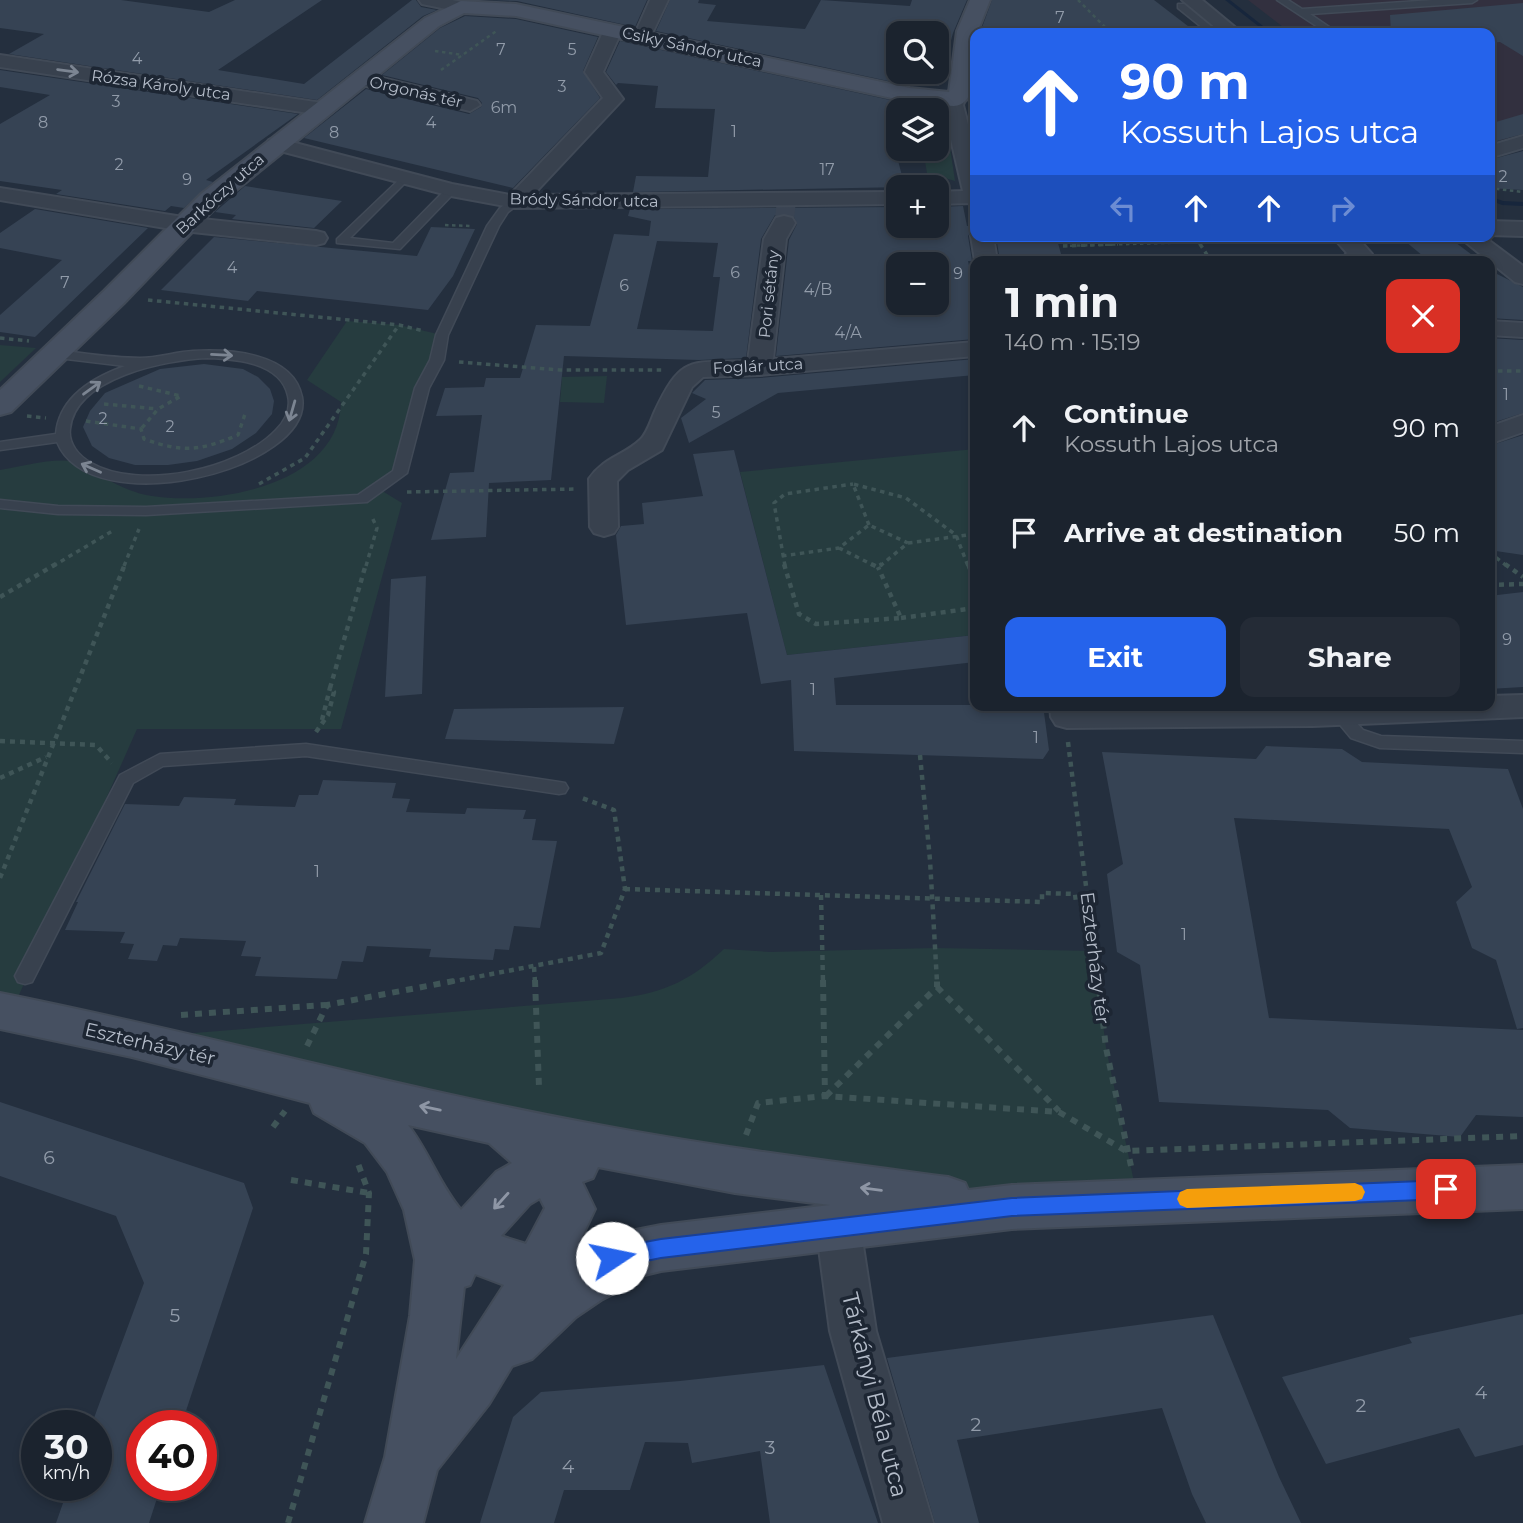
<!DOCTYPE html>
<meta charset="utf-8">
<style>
:root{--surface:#1b232e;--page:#242b36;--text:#f1f3f6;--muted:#a0a4aa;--line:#39404a;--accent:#2563eb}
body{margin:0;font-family:Montserrat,sans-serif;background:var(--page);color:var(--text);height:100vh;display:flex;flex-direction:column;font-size:26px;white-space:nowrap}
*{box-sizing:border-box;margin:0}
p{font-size:23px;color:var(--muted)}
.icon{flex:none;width:38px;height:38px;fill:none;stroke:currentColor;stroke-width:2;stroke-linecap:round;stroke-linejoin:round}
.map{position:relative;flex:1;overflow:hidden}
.side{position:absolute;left:970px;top:256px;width:525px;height:455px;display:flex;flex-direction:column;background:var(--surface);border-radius:14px;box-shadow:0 4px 10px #0003,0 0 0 2px var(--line)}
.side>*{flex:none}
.banner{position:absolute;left:970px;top:28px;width:525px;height:214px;border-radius:14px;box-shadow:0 4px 10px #0003,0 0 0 2px var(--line);background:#2563eb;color:#fff;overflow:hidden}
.controls{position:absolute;left:886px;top:21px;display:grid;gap:14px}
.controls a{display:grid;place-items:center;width:63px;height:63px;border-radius:14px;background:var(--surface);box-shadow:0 4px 10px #0003,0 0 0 2px var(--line);font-size:35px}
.speed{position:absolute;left:21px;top:1410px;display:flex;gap:14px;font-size:35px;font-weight:700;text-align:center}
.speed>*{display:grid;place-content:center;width:91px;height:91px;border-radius:50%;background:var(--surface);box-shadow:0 4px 10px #0003,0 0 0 2px var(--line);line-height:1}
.speed small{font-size:18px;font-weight:400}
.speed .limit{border:10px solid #d22;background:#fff;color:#111}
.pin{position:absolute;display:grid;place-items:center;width:60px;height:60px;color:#fff;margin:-30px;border-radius:14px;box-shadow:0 4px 10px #0006}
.me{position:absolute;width:77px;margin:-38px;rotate:79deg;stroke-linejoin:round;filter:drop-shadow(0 0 5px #0008)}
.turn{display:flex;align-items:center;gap:24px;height:147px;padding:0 35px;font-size:32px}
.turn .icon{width:91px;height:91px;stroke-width:2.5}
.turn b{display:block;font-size:49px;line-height:60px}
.lanes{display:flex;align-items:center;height:66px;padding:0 35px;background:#0003;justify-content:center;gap:35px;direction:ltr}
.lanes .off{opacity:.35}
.round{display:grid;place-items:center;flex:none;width:74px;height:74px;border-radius:14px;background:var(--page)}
.head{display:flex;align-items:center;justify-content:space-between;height:119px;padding:0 35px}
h1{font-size:42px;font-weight:700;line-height:52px}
.primary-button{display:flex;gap:14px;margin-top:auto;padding:14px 35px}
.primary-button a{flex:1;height:80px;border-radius:14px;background:var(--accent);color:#fff;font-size:28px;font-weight:700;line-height:80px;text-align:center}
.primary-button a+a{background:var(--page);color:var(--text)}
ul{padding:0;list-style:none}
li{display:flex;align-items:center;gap:21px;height:105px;padding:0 35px}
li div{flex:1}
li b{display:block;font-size:26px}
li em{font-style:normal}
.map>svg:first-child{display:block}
.medical{fill:#32303f}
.green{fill:#263c3f}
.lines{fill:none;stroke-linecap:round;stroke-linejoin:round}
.stream{fill:#17263c;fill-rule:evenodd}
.building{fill:#364354;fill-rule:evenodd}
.street-tunnel{stroke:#3a4453;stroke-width:19;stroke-dasharray:19 10;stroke-linecap:butt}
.lane-casing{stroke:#414a57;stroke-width:3}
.street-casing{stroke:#414a57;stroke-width:4}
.secondary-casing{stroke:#414a57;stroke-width:4}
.path-far3{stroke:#3f5557;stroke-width:2.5;stroke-dasharray:3.5 3.5;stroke-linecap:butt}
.path-far2{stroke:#3f5557;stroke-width:3.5;stroke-dasharray:4.5 4.5;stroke-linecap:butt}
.path-far1{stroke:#3f5557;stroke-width:4.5;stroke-dasharray:5 5;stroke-linecap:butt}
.path{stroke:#3f5557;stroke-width:6;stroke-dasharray:7 7;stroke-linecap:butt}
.lane{fill:#38414e;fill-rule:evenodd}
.street{fill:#38414e;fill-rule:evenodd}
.secondary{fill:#465061;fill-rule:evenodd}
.oneway{stroke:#7c8592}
.oneway2{stroke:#8e96a5}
.route{fill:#2563eb;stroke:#184099;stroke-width:2}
.slow{fill:#f59e0b}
.labels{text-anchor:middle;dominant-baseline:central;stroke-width:7;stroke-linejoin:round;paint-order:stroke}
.number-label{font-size:16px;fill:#929caa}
.far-street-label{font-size:16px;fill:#b4bcc9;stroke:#1d2633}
.street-label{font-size:19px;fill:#b4bcc9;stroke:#1d2633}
.near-number-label{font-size:19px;fill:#929caa}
.near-street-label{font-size:23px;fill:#b4bcc9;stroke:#1d2633}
</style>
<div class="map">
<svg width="1523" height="1523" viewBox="0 0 1523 1523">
<rect width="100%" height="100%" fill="#242f3e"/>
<path class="medical" d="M1248,0H1523V133L1489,144V33H1291Z"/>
<g class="green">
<path d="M945,113L955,181L927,173L923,149H936V117Z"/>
<path d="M347,321L399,325L442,335L400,473L379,489L402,503L341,729H137L11,1013L0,1011V470C25,466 60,455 85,464C93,466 100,474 107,479C120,487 137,494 152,496C217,506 339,485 341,402L307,380Z"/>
<path d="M0,345L36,348L0,382Z"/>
<path d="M607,376L604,403L560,402L562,377Z"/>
<path d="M975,449V635L787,655L740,472Z"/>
<path d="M935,948L1094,951L1106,1048L1134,1182L1012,1207L132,1038L622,998C666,992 691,980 724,949L770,952Z"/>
</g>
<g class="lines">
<g class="stream">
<path d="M1225,0H1230L1272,33H1267Z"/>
<path d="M1489,196L1503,201L1523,202V206L1502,205L1489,200Z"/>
</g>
</g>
<g class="building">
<path d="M0,0H121L209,12L235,0H322L218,70L304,84L412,0H416L421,7L437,10L423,16L317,100L9,54L44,34L0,28Z"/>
<path d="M491,0H647L635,27L517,1Z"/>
<path d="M670,0H699L698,3L716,5L707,21L805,29L821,0L910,6L912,0H967L953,33L939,86L902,84L656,31ZM898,33H936V72H898Z"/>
<path d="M992,0H1154L1197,33H980Z"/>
<path d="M1523,3V56L1500,42L1489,43V33H1391L1390,15Z"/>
<path d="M465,16L516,19L598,37L583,71L600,98L513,188L304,138L366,89L469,114L481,107L482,103L478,98L382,75L440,28Z"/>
<path d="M620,41L890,100L896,153L905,187L633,192L636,176L708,177L715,109L655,108L658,86L618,83L616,85L606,72Z"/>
<path d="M0,70L298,114L206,180L213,182L184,208L171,206L165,211L56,194L62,190L0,181V124L50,95L0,87Z"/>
<path d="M1523,114V134L1489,143V124Z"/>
<path d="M1523,151V190L1489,188V160Z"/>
<path d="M245,186L342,201L314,228L232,219L236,215L215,212Z"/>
<path d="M963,206L967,226H975L968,236L972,261H968L975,294V339L776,356L789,240L797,224L793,215H775L761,239L746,358L699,360L564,356L551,480L489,483L486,537L431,540L450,473L474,472L482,415L436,416L445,388L484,387L486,378H520L536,325L590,326L614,234L649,236L651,221L628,216L630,209L898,207V226H936V207ZM657,241L718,243L713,277H720L713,331L637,329ZM898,264H936V303H898Z"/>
<path d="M35,209L148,228L35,337L0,332V315L62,260L0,248V233Z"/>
<path d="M431,227L475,229L453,276L428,310L257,291L248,301L161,290L214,237L417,256Z"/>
<path d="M996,236H1056L1063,261H1000Z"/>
<path d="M1399,236H1447L1480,261H1429Z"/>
<path d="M1489,270L1523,287V320L1489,318Z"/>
<path d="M1489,338L1523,340V413L1489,424Z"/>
<path d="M975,359V375L778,393L689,443L681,418L706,399L692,393L705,380L760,378Z"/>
<path d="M204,364L243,369L258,377L270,389L274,401L272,414L256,433L232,449L197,461L168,465H135L109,458L92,446L83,427L90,411L105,393L160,369Z"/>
<path d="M1523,435V555L1489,550V446Z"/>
<path d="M734,450L787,655L975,635V662L834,678L836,705H1043L1049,750L1043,759L794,751L791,680L761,684L747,613L626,625L616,535L621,526L644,524L642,503L703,496L693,454Z"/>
<path d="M426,576L422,694L385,697L391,579Z"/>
<path d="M1523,592V687L1489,689V596Z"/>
<path d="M624,707L614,744L445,739L454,709Z"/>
<path d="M1266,746L1342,749L1362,762L1508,769L1523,809V1028L1517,1029L1496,960L1472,948L1456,902L1472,887L1449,829L1234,818L1269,1018L1523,1030V1117L1476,1115L1460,1137L1350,1128L1328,1110L1159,1102L1140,965L1117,952L1107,874L1123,864L1102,752L1256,759Z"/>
<path d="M323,780L396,783L392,798L410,799L406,812L465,814L467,808L526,810L523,819H536L532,840L557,841L540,928L514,926L509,950L495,949L493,960L429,957L431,949L367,946L363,962L342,961L337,979L255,976L261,957L241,956L246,941L180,938L177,946L163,945L157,961L128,959L134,944L120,943L125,932L65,930L78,902H76L125,804L179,806L184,797L236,799L234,805L295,807L299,795H318Z"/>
<path d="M0,1102L244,1183L253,1208L181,1426H142V1486H161L149,1523H56L69,1486H96V1426H91L144,1283L116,1216L0,1176Z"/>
<path d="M1523,1314V1445L1475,1457L1459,1428L1326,1464L1282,1377L1412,1343L1409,1338Z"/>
<path d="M1213,1315L1279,1477L1301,1523H1206L1192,1494L1162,1408L957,1440L979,1523H935L887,1358Z"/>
<path d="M824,1365L878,1523H770L760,1451L692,1463L688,1443L645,1442L630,1490H564L554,1523H480L513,1417L541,1392L680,1381Z"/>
</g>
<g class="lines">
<path class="street-tunnel" d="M784,223L786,205"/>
<defs>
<g id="lane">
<path d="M1277,0H1288L1302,9L1433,0H1477L1472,3L1310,14L1338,33H1327Z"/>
<path d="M1178,4H1184L1219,33H1209L1178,8Z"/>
<path d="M404,175L408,176V180L350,238L393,243L447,188L457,190L400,249L337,243V239Z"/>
<path d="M511,200L521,202L508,212L499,226L448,335L444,360L429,388L407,473L367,502L146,515L58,514L0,508V500L58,506L146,507L358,495L393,471L415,388L430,360L436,335L487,226L500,208Z"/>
<path d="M55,350C83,353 111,358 140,358C158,358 175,352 193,351C228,349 293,352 302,397C315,469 91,525 57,442L0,450V442L56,434C59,397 94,377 125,366L50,357L49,354ZM207,358C235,359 281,362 288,396C291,409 285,421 276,430C238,470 140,491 91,463C79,456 68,444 70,429C75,377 166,360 207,358Z"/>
<path d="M1339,708L1345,710L1363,730L1381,736L1523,741V753L1380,748L1351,738L1331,714Z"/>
<path d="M306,744L559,782L565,783L568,788L565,793L559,794L306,756L163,766L133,783L32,982L25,984L18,982L15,976L120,775L160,754Z"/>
</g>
<g id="street">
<path d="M419,0H452L467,3L470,7L461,12L422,4Z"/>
<path d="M650,0H668L649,40H637L634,36Z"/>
<path d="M1182,0H1202L1242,33H1222Z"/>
<path d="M613,25L622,30L603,72L623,99L533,195L898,192V204L515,208L451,196L269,148L266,144L269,140L276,138L452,184L510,195L603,98L585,72L604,30Z"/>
<path d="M0,55L322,103L332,109L322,115L0,67Z"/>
<path d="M361,73L477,101L480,105L470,111L354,83L352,79Z"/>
<path d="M955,93L965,99L963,105L975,152V203L936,204V192L963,191L943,105L948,95Z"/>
<path d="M1523,136V148L1489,158V146Z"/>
<path d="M0,188L183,217L316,231L324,233L327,238L324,243L316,245L183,231L0,200Z"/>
<path d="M784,216L792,218L795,223L786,239L773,359L975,342V356L760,375L703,377L692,387L662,450L628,470L617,481L618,527L614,533L604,536L594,533L590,527L589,479C604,457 623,456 640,440C647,434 651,420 655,411C682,354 690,363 748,361L764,239L776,218Z"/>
<path d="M1489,221L1523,222V236L1489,235Z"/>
<path d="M974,231L975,236H993L997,261H975L971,236Z"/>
<path d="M1332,236H1356L1372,254L1366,261H1340L1347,253Z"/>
<path d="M1458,236H1483L1523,266V284L1515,282Z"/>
<path d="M1489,321L1523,323V337L1489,335Z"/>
<path d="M1523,415V432L1489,444V427Z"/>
<path d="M1523,695V717L1313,726L1067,728L1056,725L1051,717L1050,705H1489V696Z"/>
<path d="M838,1206L853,1212L860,1226L876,1331L933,1523H883L830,1331L816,1226L823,1212Z"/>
</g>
<g id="secondary">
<path d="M970,0H990L977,33H975C975,52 981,104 954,106C940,106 924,103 910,102L516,16L464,13L439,26L219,204L124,303L11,412L0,415V390L104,291L201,194L425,18L461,1L516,4L910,88L949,92L957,31Z"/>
<path d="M0,993C197,1032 390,1086 588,1123C707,1146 827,1161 948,1177L965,1183L968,1190L1012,1185L1523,1165V1209L1012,1229L661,1271L632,1278L628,1286L601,1300L576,1317L532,1359L512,1366L489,1404L437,1470L423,1523H365L385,1457L410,1316L415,1260L404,1210L387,1172L365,1143L314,1113L310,1103L132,1057L0,1029ZM408,1125L489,1143L512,1163L496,1172L461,1210C439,1184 429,1152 408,1125ZM598,1167L735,1193L830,1205L661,1225L580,1241L595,1209L582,1182L593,1178ZM540,1198L545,1208L526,1244L501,1236L530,1204ZM475,1274L504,1285L456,1359L464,1287L470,1285Z"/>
</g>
</defs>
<use href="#lane" class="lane-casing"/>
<use href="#street" class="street-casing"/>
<use href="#secondary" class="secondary-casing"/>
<g class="path-far3">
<path d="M1078,0L1111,33"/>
<path d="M435,51L463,55"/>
<path d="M441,70L498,30"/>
<path d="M1489,188L1523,192"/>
<path d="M445,225L471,226"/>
<path d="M1194,236L1201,246"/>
<path d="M1063,246L1198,242"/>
</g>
<g class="path-far2">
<path d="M1200,244L1211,261"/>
<path d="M1063,246L1118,244"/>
<path d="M148,300L399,325L424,331"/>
<path d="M0,338L29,341"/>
<path d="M459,362L560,370H663"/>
<path d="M1489,371H1523"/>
<path d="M139,386L181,396L158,409L141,429"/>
<path d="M104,404L158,409"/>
<path d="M27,416L46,418"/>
<path d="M86,421L141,429L144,439C184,453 199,451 238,435L245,414"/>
<path d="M259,484L305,458L399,325"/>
<path d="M407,492L577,489"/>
<path d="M869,525L853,484L906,498L956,535L968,566"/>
<path d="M908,543L975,534"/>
<path d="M1489,552L1507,566"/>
<path d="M782,556L839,548"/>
<path d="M53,566L114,530"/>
<path d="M124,566L139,529"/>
<path d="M366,566L377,528L371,515"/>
<path d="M785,566L774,503L785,494L853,484"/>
<path d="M875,566L839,548L869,525L908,543"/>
<path d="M880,566L908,543"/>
</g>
<g class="path-far1">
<path d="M784,564L799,614L816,624L901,618L878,567"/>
<path d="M871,564L878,567L882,564"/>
<path d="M968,564L975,582"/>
<path d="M1505,564L1523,577"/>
<path d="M1489,585L1523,584"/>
<path d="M0,597L56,564"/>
<path d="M901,618L975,608"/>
<path d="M322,720L330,688"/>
<path d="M316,732L328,715L334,692L330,688L366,564"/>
<path d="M0,741L96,745L112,763"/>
<path d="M1068,742L1098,982"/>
<path d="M920,755L930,860L937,982"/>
<path d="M0,778L46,757"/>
<path d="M0,878L125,564"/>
<path d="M625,889L1042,902V893L1075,894L1076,902H1087"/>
<path d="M821,895L823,982"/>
<path d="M534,967L535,982"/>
<path d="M450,982L601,953L625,889L614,810L579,797"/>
</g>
<g class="path">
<path d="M535,980L539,1087"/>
<path d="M823,980L825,1096"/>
<path d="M1098,980L1106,1048L1131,1166"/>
<path d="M937,987L1059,1111"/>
<path d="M181,1015L326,1005"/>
<path d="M307,1046L327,1005L459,980"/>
<path d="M826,1096L937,987V980"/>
<path d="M273,1127L285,1111"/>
<path d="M746,1135L758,1103L825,1096L1059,1112L1126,1151L1523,1136"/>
<path d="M291,1180L369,1193"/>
<path d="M288,1523L366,1254L369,1193L357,1161"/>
</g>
<use href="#lane" class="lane"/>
<use href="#street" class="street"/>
<use href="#secondary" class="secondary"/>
</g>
<defs><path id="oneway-shaft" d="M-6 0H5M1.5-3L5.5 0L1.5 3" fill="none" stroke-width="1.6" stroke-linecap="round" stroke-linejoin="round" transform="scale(1.75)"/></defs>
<g class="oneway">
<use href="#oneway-shaft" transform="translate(68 71) rotate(8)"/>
<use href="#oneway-shaft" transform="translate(222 355) rotate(3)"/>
<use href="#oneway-shaft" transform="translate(92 388) rotate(-36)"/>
<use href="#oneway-shaft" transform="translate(292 411) rotate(106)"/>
<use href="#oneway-shaft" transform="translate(91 468) rotate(-156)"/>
</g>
<g class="oneway2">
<use href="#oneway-shaft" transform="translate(430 1108) rotate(-168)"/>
<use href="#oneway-shaft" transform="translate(871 1189) rotate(-173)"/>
<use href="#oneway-shaft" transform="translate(501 1201) rotate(132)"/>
</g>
<path class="route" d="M1446,1180L1453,1183L1456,1189L1453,1196L1446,1199L1012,1216L661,1258L612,1268L605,1265L602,1258L605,1251L612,1248L661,1239L1012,1198Z"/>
<path class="slow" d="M1355,1183L1362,1186L1365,1192L1362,1199L1355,1201L1187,1208L1180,1205L1177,1199L1180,1192L1187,1189Z"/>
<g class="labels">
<g class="number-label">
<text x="1060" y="17">7</text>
<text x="501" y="49">7</text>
<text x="572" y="49">5</text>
<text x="137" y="58">4</text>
<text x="562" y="86">3</text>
<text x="116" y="101">3</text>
<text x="504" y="107">6m</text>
<text x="43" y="122">8</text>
<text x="431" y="122">4</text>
<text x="734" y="131">1</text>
<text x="334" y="132">8</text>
<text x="119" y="164">2</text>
<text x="827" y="169">17</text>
<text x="1503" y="176">2</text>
<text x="187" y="179">9</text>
<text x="232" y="267">4</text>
<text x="735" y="272">6</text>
<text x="958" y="273">9</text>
<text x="65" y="282">7</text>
<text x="624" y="285">6</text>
<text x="818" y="289">4/B</text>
<text x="848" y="332">4/A</text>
<text x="1506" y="394">1</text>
<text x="716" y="412">5</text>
<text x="103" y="418">2</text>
<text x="170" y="426">2</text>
<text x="1507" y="639">9</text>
<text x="813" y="689">1</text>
<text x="1036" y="737">1</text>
<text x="317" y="871">1</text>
<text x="1184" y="934">1</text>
</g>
<g class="far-street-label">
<text transform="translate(692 47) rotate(12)">Csiky Sándor utca</text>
<text transform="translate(161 85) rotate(8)">Rózsa Károly utca</text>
<text transform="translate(416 92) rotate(13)">Orgonás tér</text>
<text transform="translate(220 194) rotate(-42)">Barkóczy utca</text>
<text transform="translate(584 200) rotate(1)">Bródy Sándor utca</text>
<text transform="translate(769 294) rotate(-84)">Pori sétány</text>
<text transform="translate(758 366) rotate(-3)">Foglár utca</text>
</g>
<g class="street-label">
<text transform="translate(1095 958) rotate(83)">Eszterházy tér</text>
<text transform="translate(150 1044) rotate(13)">Eszterházy tér</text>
</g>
<g class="near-number-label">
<text x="49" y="1157">6</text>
<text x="175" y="1315">5</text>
<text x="1481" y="1392">4</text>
<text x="1361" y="1405">2</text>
<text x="976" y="1424">2</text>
<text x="770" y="1447">3</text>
<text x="568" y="1466">4</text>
</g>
<g class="near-street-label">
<text transform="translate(875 1395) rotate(76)">Tárkányi Béla utca</text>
</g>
</g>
</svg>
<div class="controls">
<a><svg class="icon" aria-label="search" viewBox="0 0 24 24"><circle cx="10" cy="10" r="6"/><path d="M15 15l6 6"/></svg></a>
<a><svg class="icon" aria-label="layers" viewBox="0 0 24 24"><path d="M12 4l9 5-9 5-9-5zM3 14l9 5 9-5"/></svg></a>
<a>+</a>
<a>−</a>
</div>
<div class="speed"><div>30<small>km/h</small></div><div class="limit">40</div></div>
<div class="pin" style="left:1446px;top:1189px;background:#d93025"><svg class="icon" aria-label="arrive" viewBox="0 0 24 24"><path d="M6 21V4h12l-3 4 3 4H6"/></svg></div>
<svg class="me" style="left:612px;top:1258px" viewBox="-20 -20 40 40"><circle r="19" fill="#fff"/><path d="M0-13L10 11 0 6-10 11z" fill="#2563eb"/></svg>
<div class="banner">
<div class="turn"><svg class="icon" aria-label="ahead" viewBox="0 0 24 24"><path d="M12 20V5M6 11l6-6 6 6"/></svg><div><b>90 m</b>Kossuth Lajos utca</div></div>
<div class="lanes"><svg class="icon off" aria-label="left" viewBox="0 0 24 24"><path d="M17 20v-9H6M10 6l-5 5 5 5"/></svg><svg class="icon" aria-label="ahead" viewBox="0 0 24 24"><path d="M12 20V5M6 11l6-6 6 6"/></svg><svg class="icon" aria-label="ahead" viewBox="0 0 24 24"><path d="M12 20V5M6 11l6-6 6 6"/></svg><svg class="icon off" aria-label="right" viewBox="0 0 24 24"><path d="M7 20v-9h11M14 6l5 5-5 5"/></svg></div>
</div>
<section class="side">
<div class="head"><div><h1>1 min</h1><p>140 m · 15:19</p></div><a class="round" style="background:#d93025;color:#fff"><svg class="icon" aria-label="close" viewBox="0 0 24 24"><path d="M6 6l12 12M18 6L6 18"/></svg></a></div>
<ul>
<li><svg class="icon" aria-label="ahead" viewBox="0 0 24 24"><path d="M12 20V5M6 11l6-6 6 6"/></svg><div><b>Continue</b><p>Kossuth Lajos utca</p></div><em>90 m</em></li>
<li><svg class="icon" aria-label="arrive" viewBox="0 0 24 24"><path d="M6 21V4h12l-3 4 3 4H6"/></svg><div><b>Arrive at destination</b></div><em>50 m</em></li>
</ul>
<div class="primary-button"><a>Exit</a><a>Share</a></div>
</section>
</div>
